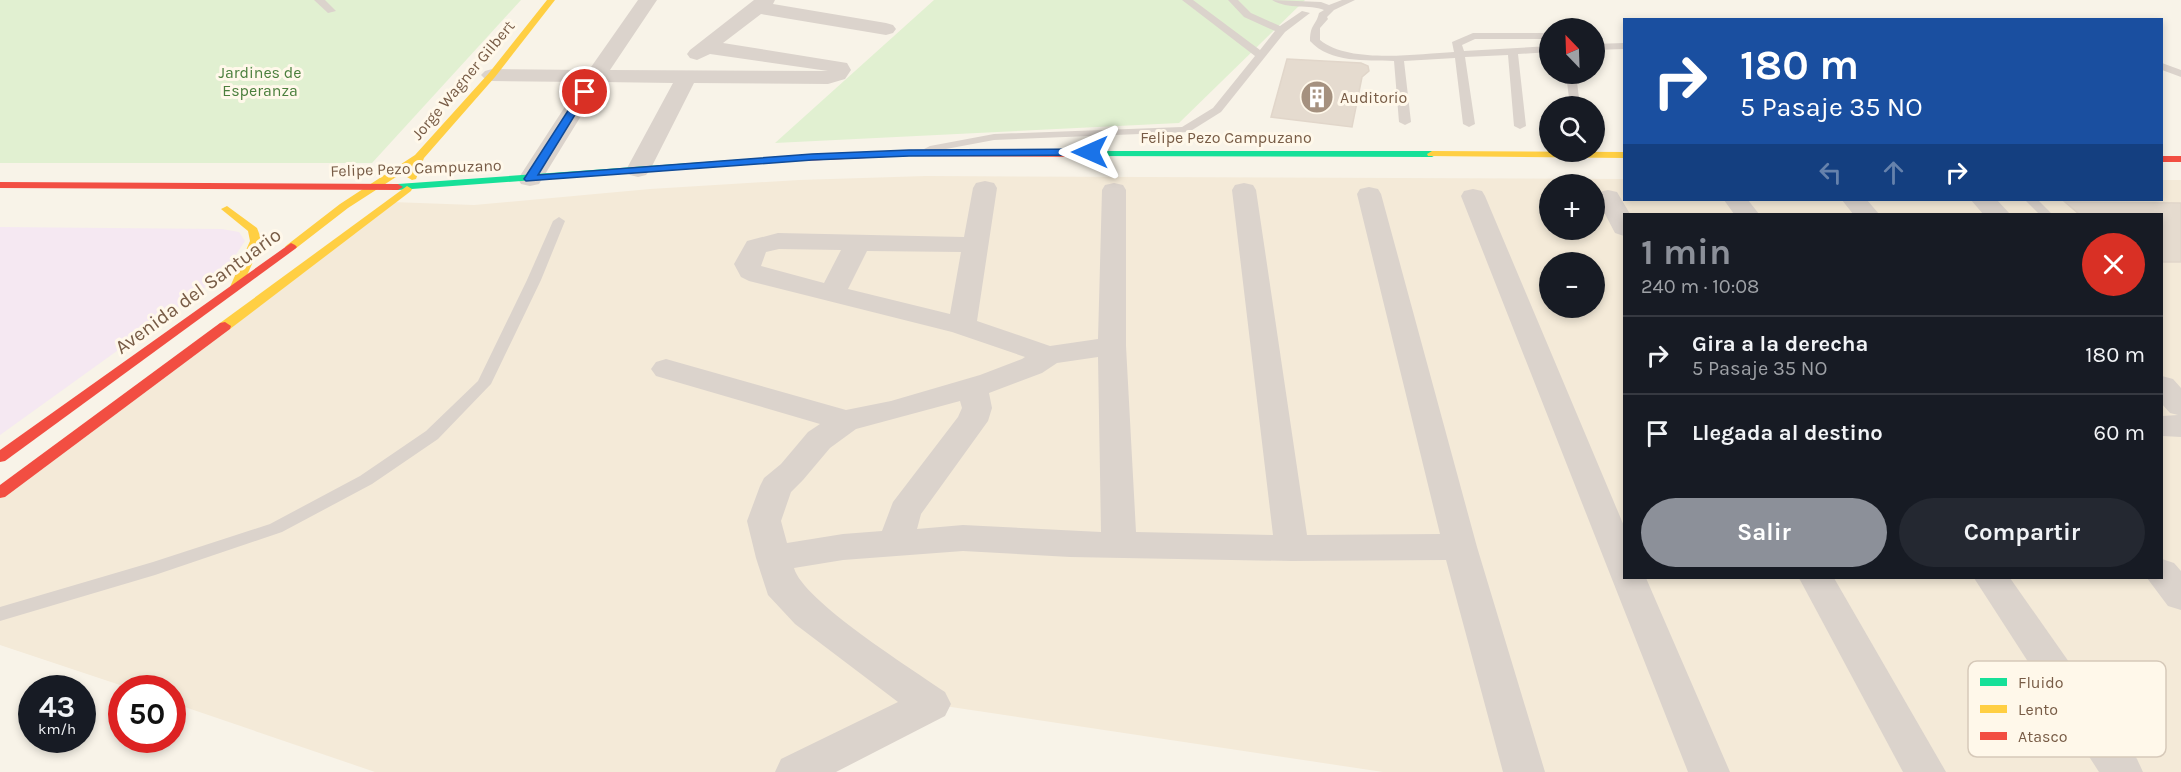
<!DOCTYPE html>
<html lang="es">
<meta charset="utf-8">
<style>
:root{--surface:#171b24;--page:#242831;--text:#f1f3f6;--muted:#9ea1a6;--line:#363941;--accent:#8c9099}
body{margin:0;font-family:Karla,sans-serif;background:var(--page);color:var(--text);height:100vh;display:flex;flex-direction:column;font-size:22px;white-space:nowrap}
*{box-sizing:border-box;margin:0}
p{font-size:20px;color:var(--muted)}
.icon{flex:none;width:33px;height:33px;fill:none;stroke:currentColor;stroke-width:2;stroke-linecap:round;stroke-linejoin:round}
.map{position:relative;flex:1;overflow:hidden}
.drawer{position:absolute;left:1623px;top:213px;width:540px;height:366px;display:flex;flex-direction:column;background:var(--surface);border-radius:0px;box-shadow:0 3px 9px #0003}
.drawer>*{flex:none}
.guide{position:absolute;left:1623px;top:18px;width:540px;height:183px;border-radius:0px;box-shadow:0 3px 9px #0003;background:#1a4fa0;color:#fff;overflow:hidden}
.needle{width:39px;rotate:337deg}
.buttons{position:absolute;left:1539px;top:18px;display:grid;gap:12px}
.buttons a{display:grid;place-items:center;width:66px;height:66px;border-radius:50%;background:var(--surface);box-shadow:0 3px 9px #0003;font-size:30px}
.speed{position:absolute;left:18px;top:675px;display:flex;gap:12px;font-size:30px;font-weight:700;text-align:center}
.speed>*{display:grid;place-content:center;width:78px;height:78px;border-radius:50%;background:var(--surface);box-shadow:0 3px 9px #0003;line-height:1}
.speed small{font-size:15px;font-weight:400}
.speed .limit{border:9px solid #d22;background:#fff;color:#111}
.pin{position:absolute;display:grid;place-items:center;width:51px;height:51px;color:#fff;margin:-26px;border:3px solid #fff;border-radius:50%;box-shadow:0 2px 6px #0007}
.me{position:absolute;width:66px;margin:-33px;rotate:270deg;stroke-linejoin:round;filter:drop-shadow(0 0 4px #0008)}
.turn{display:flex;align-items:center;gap:21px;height:126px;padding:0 18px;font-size:27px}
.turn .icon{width:78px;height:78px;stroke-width:2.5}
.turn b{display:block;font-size:42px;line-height:51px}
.lanes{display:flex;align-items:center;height:57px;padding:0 18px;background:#0003;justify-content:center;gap:30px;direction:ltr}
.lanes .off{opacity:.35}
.round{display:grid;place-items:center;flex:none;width:63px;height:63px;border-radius:32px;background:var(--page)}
.head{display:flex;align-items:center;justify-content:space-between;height:102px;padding:0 18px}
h1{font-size:36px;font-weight:700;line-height:45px;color:var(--accent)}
.action{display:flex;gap:12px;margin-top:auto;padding:12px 18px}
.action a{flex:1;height:69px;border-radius:36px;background:var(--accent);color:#fff;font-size:24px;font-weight:700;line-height:69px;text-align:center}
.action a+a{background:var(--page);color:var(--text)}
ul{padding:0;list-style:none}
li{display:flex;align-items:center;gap:18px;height:78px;padding:0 18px;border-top:2px solid var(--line)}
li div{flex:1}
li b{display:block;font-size:22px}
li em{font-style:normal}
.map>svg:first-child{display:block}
.residential{fill:#f4ead8;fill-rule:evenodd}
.education{fill:#f5e8f2}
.green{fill:#e1f0d1}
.building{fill:#e5dbcf;stroke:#e1d6ca;stroke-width:1.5}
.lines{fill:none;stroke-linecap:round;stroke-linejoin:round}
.lane{fill:#dbd3cc;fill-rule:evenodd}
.street{fill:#dbd3cc;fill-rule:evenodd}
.fast{fill:#16e098;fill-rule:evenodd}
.slow{fill:#ffcf43;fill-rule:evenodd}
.jam{fill:#f24e42;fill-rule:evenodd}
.route{fill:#1a73e8;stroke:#114b97;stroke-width:1.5}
.labels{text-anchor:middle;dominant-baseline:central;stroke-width:6;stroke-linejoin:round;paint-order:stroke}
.far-park-label{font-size:16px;fill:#4b7f3d;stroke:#fff8ea}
.far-street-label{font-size:16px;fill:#785c46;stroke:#fff8ea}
.far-poi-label{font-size:16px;fill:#785c46;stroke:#fff8ea;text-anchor:start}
.street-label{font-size:20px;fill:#785c46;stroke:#fff8ea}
.key{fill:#fff8ea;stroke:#d6c9b9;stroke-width:1.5}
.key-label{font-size:16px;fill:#785c46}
</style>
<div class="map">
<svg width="2181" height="772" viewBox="0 0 2181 772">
<rect width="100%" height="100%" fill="#f8f3e8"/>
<path class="residential" d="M926,176L1624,179V200H2162V180H2181V772H1383L931,704L787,772H375L173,703L172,688H129L0,645V492L392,202L474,205L650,189L799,180ZM1550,184H1594V230H1550ZM1624,214H2162V578H1624ZM1550,262H1594V308H1550Z"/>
<path class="education" d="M0,227L222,229L239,232L245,241L227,268L210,284L0,435Z"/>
<g class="green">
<path d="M0,0H521L372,163H0Z"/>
<path d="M934,0H1305L1179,123L775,143Z"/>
</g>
<g class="building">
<path d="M1287,59L1361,63L1368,66L1369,71L1362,77L1352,127L1271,117Z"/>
<path d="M2065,202L2181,203V262H2162V214H2079Z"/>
</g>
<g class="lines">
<g class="lane">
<path d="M314,0H325L336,11L328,13Z"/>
<path d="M1182,0H1193L1260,50L1275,31L1244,17L1228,0H1238L1251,13L1280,26L1302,11L1310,13L1285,32L1221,112L1189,132L994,140L930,152L924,149L930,146L994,134L1182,127L1213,108L1255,56Z"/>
<path d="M1272,0L1321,2L1329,5L1342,0H1355L1334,10L1327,17L1328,19L1320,28V40C1349,64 1417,54 1454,52L1452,42L1473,33H1550V39H1475L1462,45L1464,51L1550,46V52L1518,54L1526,126L1520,129L1514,126L1508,55L1465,57L1475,124L1469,127L1463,124L1455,58L1404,61L1411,122L1405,125L1399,122L1394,61C1366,60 1330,63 1310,41C1310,24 1316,26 1319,13L1324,10C1310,4 1288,10 1272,0Z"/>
<path d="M1624,43V49L1594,50V44Z"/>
<path d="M2162,63L2181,70V77L2162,70Z"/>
<path d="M1566,74H1576L1580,106H1570Z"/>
<path d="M2025,200H2038L2052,214H2039Z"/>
<path d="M559,217L565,221L541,280L491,384L438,439L372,484L282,532L155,575L0,621V607L153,562L270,524L360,476L426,431L478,381L527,280L553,221Z"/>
</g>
<g class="street">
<path d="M638,0H657L610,70L828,71L710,54L697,60L690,58L687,54L690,50L754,0H775L773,4L886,23L893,25L896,29L893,33L886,35L761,14L723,43L847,63L851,70L845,79L828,84L694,83L650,170L646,175L638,177L630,175L626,170L673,83L602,82L539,184L530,186L521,184L518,179L581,82L492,81L485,79L481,75L485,71L492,69L589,70Z"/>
<path d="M985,181L994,183L997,188L977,321L1050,346L1098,339L1102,190L1105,185L1114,183L1123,185L1126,190V346L1136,532L1273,535L1232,190L1235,185L1244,183L1253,185L1256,190L1307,535L1440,534L1357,194L1360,189L1369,187L1378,189L1381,194L1477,547L1545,772H1503L1446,560L1292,561L1070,557L963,551L843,560L794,568C803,601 912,669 945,692L951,704L945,716L836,772H775L781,759L898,702L795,624L768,595L756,558L747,521L760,486L764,478L781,464L808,432L820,424L656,376L651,369L656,362L666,359L846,410L891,401L980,375L1022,359L1025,357L952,332L749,281L741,277L734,264L747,241L778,233L964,237L973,188L976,183ZM779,249L841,250L824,283L761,266L766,252ZM867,251L961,252L950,314L848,289ZM1098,357L1101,532L963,525L917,529L921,514L988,421L992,408L989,393L1042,373L1057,363ZM960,401L962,408L958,417L893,502L882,531L843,534L787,543L781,521L791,492L803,480L830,448L856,429Z"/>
<path d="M1473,189L1482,191L1485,196L1624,526V578H1646L1730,772H1688L1461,196L1464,191Z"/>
<path d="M1608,190L1617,192L1630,214H1624V236L1615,233L1596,197L1599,192Z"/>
<path d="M1724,200H1748L1759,214H1734Z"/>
<path d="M1842,200H1867L1879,214H1853Z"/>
<path d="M1971,200H1997L2010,214H1983Z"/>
<path d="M2162,376L2173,379L2181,388V437L2162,436V416L2178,415L2170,413L2162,404Z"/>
<path d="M2162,559L2174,563L2181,571V610L2168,606L2147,578H2162Z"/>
<path d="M1799,578H1834L1946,772H1903Z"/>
<path d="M1974,578H2010L2137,759L2143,772H2099Z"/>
</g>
<g class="fast">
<path d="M1091,151H1432L1437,154L1432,157L1087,156L1086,154Z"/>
<path d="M802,155L807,158L806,160L398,190L393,187L398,184Z"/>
</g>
<g class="slow">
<path d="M547,0H555L495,77L424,158L416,179L412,180L407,177L410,168L348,208L295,249H287L285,247L287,245L340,204L415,155L489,73Z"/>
<path d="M1432,151L1624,152V158L1428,156L1427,154Z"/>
<path d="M407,186L412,189L411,191L230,329H220L219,326L220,323Z"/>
<path d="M227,206L257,228L262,241L242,287L236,291L230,287L250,241L248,231L221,209Z"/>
</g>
<g class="jam">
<path d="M909,150L1091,151L1096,154L1091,157L909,156L802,161L797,158L802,155Z"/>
<rect x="2162" y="156" width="19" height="6"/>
<path d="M0,182L398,184L403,187L398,190L0,188Z"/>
<path d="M291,243L295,245L297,247L295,249L5,461L0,462V450Z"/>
<path d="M225,322L231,326L230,329L5,497L0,498V485L220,323Z"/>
</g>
</g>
<path class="route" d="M585,89L589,92L538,175L812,154L909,150L1090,149L1096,152L1090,155L909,156L812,160L526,181L524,179L580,92Z"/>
<defs>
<symbol id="building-disc" viewBox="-11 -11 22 22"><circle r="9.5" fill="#a5917f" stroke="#fff8ea"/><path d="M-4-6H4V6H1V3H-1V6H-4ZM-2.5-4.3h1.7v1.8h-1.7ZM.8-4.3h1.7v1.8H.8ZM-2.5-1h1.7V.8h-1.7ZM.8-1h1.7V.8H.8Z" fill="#fff"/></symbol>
</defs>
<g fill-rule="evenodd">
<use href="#building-disc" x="1298" y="78" width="38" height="38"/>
</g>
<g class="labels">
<g class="far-park-label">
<text x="260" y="72">Jardines de<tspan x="260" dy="18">Esperanza</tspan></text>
</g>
<g class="far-street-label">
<text transform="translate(463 80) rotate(-50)">Jorge Wagner Gilbert</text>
<text x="1226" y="137">Felipe Pezo Campuzano</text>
<text transform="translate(416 168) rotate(-2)">Felipe Pezo Campuzano</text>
</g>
<g class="far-poi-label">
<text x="1340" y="97">Auditorio</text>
</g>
<g class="street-label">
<text transform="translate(198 291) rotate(-36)">Avenida del Santuario</text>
</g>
</g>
<rect x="1968" y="661" width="198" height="96" rx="9" class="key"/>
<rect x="1980" y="678" width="27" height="8" fill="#16e098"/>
<rect x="1980" y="705" width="27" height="8" fill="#ffcf43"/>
<rect x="1980" y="732" width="27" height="8" fill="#f24e42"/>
<g class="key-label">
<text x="2018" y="688">Fluido</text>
<text x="2018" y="715">Lento</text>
<text x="2018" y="742">Atasco</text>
</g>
</svg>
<div class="buttons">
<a><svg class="needle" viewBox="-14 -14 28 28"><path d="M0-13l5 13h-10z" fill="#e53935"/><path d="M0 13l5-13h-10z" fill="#9ea1a6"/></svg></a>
<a><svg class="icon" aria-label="search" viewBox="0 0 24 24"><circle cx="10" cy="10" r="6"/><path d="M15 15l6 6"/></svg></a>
<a>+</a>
<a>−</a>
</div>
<div class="speed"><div>43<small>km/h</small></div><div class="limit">50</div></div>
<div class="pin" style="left:585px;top:92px;background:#d93025"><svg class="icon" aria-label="arrive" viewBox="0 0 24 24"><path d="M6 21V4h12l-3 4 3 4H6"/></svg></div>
<svg class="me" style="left:1090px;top:152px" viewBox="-20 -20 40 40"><path d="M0-17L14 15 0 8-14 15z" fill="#1a73e8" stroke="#fff" stroke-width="4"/></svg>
<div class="guide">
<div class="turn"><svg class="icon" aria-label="right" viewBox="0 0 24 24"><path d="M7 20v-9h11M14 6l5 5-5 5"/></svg><div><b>180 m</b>5 Pasaje 35 NO</div></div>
<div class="lanes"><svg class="icon off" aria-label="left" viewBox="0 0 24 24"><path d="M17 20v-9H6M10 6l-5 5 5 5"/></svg><svg class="icon off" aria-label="ahead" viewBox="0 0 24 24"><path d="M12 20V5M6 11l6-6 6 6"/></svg><svg class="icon" aria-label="right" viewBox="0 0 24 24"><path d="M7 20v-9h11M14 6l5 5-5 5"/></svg></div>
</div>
<section class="drawer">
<div class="head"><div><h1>1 min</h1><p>240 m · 10:08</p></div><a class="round" style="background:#d93025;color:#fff"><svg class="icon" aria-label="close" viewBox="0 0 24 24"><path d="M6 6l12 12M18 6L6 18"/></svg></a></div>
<ul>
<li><svg class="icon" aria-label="right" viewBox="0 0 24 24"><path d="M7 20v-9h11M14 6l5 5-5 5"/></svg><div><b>Gira a la derecha</b><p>5 Pasaje 35 NO</p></div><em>180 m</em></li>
<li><svg class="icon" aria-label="arrive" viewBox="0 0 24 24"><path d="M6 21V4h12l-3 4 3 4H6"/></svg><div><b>Llegada al destino</b></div><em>60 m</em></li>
</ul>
<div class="action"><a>Salir</a><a>Compartir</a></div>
</section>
</div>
